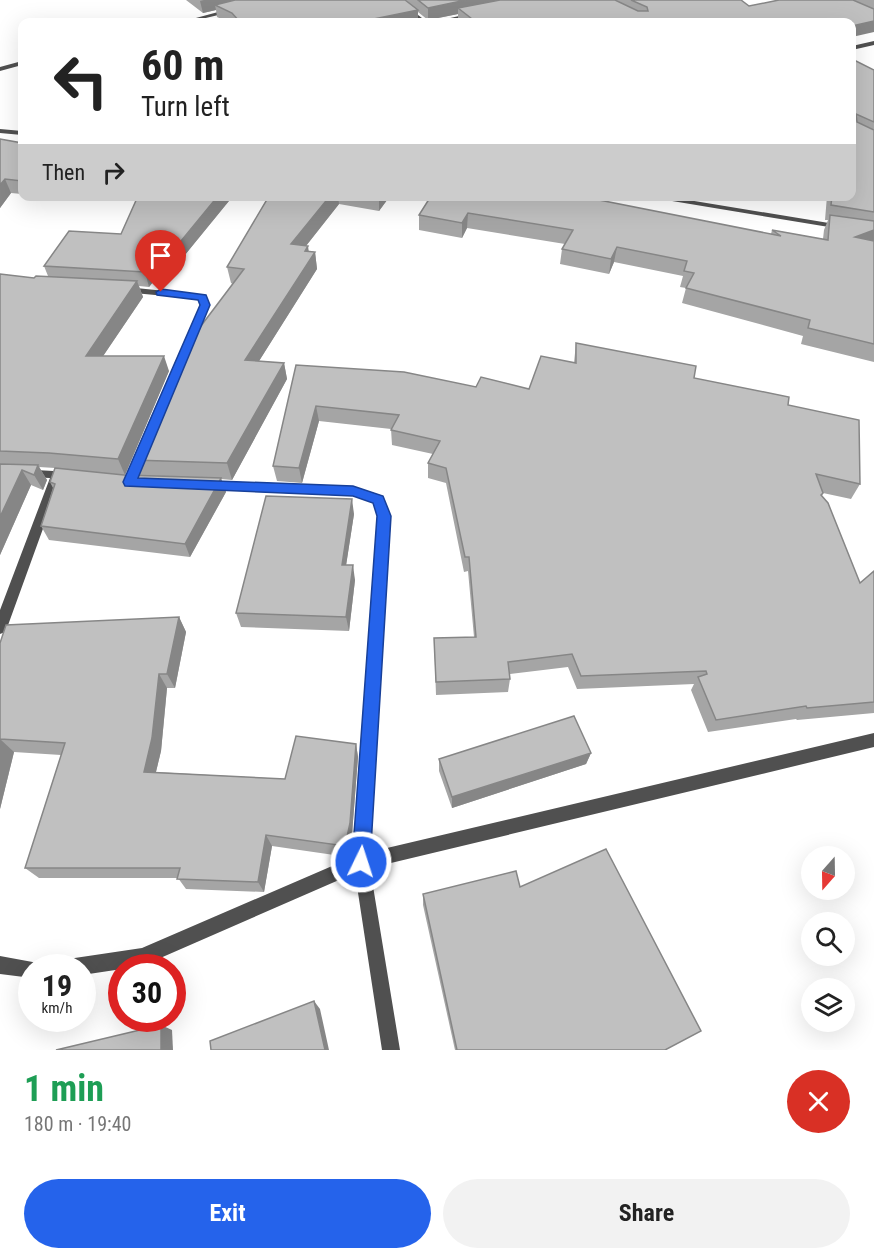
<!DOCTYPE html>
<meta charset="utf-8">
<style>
:root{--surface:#fff;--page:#f2f2f2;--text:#222;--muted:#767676;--accent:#2563eb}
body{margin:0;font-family:"Roboto Condensed",sans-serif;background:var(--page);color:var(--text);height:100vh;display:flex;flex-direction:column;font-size:22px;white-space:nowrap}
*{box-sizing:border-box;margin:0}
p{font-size:20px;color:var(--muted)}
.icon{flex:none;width:33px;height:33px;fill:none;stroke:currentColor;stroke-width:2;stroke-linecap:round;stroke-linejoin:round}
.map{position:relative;height:1050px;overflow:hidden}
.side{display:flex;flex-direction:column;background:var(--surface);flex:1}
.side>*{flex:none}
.top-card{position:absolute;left:18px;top:18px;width:838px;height:183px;border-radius:12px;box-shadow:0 6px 24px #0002;background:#fff;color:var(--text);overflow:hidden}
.needle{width:39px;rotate:200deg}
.fabs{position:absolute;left:801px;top:846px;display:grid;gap:12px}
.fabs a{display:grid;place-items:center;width:54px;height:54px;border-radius:50%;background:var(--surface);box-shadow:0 6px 24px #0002;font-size:30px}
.speed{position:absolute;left:18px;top:954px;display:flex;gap:12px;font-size:30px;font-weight:700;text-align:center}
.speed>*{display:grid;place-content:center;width:78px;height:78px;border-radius:50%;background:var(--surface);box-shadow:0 6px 24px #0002;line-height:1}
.speed small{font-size:15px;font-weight:400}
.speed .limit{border:9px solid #d22;background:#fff;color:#111}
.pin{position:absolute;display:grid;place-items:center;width:51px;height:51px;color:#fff;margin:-62px -26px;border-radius:50% 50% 50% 0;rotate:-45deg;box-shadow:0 0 6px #0007}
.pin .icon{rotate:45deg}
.me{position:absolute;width:66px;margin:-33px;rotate:4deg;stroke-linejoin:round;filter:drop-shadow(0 0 4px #0008)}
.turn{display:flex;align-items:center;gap:21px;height:126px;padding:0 24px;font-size:27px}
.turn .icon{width:78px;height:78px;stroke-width:2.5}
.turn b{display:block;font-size:42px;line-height:51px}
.then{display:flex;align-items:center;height:57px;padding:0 24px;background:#0003;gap:12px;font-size:22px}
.round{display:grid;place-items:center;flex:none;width:63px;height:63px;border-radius:32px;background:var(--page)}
.head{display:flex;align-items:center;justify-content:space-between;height:102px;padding:0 24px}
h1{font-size:36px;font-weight:700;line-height:45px;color:#1e9e55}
.button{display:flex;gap:12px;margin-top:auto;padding:12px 24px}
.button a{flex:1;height:69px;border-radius:36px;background:var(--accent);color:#fff;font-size:24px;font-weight:700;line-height:69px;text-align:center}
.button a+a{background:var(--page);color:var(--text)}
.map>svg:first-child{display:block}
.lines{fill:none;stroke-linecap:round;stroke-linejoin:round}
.minor{fill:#505050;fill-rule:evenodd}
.wall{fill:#a5a5a5}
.shaded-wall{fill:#868686}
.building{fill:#c0c0c0;stroke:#868686;stroke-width:1.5}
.route{fill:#2563eb;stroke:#184099;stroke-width:1.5}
</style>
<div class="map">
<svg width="874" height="1050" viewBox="0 0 874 1050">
<rect width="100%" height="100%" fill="#fff"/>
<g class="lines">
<g class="minor">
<path d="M393,0H399L427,22H421Z"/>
<path d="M233,8L235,11L189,22H181Z"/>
<path d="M472,13L474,16L442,22H433Z"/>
<path d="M874,41V45L852,50V46Z"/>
<path d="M22,61V65L0,71V67Z"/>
<path d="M0,129L22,131V135L0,133Z"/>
<path d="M642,196H664L841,225L845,227L841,229Z"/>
<path d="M126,287L205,295L210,305L187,356L184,357L179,354L200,305L198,299L123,292V288Z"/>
<path d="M142,449L148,453L136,482L134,485H126L124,482L136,453Z"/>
<path d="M0,468L71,472L73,475L71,478L61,479L7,628L5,632L0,634V610L50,478L0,476Z"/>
<path d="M207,481L353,487L383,496L390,516L370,852L874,733V747L370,868L400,1050H382L355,873L142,966L82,975V968H59L62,962L68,959L142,948L353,857L378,516L374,502L353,495L207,489L201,485Z"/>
<path d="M0,956L38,963L40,968H32V978L0,974Z"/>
</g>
</g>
<g class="wall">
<path d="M186,0H741L749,6L779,0H874V32L852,22H460L458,21V14L428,20L418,12V22H228L217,17L216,10L203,13Z"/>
<path d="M852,59L874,70V362L801,344L803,336L682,303L686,288L680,287L683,276L614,262L609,274L560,264L562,249L565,244L467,228L462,238L419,230V215L431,196L771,234L772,230L823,239L824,230L828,220H825L827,196H852Z"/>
<path d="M0,139L22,143V194L11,193L0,208Z"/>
<path d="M138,196H233L162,283L153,282L149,287L139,286L143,297L103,356L169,371L125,475H140L133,460L233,284L231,283L227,267L269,196H390L379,211L339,204L306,246H308V251L315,252L317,269L259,361L284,363L287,379L232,480L221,479L226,492L190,557L49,540L41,526L53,488L50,482L55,468L39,467L47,480L43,490L31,485L0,555V274L34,278L48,276L44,266L121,234Z"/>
<path d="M576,343L694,378L788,405L860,484L851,499L823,493L822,496L860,583L874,571V713L797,720L796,719L708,732L691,690L694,684L577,689L568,667L510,674V679L508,692L436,695L434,638L474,637L468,571L464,572L446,483L428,478V463L433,454L392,445L391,429L319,421L302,483L277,481L273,466L296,365L476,387L529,389L574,363Z"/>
<path d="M354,514L346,565L355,580L349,631L241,627L236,613Z"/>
<path d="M179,617L186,632L175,688H167L161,751L156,772L285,779L356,744L358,757L352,834L348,857L272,846L264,892L186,889L178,878H39L25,868L61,755L14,752L0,809V643Z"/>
<path d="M591,753L586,764L452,808L439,771V759Z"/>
<path d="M520,887L665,1050H455L423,905V894Z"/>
</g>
<g class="shaded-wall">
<path d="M204,0H258L215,5L216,10L203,13L200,1Z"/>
<path d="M466,0H525L458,8V14L428,20V8Z"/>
<path d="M418,10V22H359Z"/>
<path d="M874,21V32L852,37V26Z"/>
<path d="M5,179L11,193L0,208V185Z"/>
<path d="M218,196H233L162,283L158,269Z"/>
<path d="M330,196H338L339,204L294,261L291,244Z"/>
<path d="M379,196H390L379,211Z"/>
<path d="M468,213L467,228L462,238V223Z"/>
<path d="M874,230V242L855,237Z"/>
<path d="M308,246L310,260L315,252L317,269L249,377L245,360Z"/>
<path d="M617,247L614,262L609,274L611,259Z"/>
<path d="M148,267L153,282L149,287L145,272Z"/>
<path d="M137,281L143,297L93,371L86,356Z"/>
<path d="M164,356L169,371L125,475L118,459Z"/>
<path d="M284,363L287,379L232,480L227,463Z"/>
<path d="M316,406L319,421L302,483L299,468Z"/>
<path d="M38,465L47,480L43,490L34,475Z"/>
<path d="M22,470L31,485L0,555V517Z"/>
<path d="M221,478L226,492L190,557L185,544Z"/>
<path d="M352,499L354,514L344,579L342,565Z"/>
<path d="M353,565L355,580L349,631L346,617Z"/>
<path d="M179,617L186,632L175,688L167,674Z"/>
<path d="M159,674L167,688L161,751L153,784L144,772Z"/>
<path d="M0,739L14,752L0,809Z"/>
<path d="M356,744L358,757L352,834L348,857L345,846Z"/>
<path d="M591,753L586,764L452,808V797Z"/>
<path d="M266,835L272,846L264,892L258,882Z"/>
<path d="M314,1001L320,1009L329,1050H325Z"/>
<path d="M161,1025L172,1030L173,1050H161Z"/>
</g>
<g class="building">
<path d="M235,0H405L418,10L359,22H240L232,13L215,5Z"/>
<path d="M418,0H466L428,8Z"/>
<path d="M500,0H615L638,11H648L647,7L631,0H741L749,6L779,0H853L874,9V21L852,26V22H476L458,8Z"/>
<path d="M852,59L874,70V122L856,114L857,122L874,130V212L831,205L832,196H852Z"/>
<path d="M0,139L22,143V181L5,179L0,185Z"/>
<path d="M138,196H218L158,269L148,267L145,272L44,266L69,231L121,234Z"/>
<path d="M269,196H330L291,244L308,246L305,251L315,252L245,360L284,363L227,463L133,460L179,355L244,269L227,267Z"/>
<path d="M431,196H579L781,236L772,230L828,240L830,215L874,221V230L855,237L874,241V344L808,328L810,320L686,288L694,273L684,271L687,261L617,247L611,259L562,249L573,230L468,213L462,223L419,215Z"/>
<path d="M0,274L34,278L36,276L137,281L86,356H164L118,459L49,453L0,451Z"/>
<path d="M576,343L696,366L694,378L789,397L788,405L859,420L860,484L816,474L823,493L821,495L828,503L860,583L874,571V702L807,708L806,706L716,720L698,677L707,674L706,671L581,676L572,654L508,662L510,679L436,682L434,638L476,637L469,557H465L446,468L428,463L440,441L391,430L399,415L316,406L299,468L273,466L296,365L404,372L476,387L481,377L529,389L541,356L576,363Z"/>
<path d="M0,464L38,465L34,475L22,470L0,517Z"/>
<path d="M55,468L124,475L221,478L185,544L41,526L55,484L50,482Z"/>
<path d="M266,496L352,499L342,565H353L346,617L236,613Z"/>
<path d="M179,617L167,674H159L152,738L144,772L285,779L296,736L356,744L350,823L345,846L266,835L258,882L177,879L180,868H25L65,743L0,739V740V643L6,625Z"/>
<path d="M574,716L591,753L452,797L439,759Z"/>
<path d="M606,849L701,1031L665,1050H457L423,894L516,871L520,887Z"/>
<path d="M314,1001L325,1050H211L210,1041Z"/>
<path d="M161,1025V1050H56Z"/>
</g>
<path class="route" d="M161,289L206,295L210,305L138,478L353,486L383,496L391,516L370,862L368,869L361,871L355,869L352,862L377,516L373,503L353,496L125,486L123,482L200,305L198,300L157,295L156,292Z"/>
</svg>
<div class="fabs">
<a><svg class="needle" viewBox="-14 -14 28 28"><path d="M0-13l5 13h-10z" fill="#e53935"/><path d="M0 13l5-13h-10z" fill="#767676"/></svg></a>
<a><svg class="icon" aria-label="search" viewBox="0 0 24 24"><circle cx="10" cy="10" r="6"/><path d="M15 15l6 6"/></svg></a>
<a><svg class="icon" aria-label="layers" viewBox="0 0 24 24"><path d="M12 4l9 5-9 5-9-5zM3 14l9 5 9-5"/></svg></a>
</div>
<div class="speed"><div>19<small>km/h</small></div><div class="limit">30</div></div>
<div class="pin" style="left:161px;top:292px;background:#d93025"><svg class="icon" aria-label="arrive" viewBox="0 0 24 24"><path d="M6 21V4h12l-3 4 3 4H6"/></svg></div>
<svg class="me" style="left:361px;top:862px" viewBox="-20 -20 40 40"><circle r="17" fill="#2563eb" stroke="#fff" stroke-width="3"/><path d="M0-11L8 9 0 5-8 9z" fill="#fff"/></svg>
<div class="top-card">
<div class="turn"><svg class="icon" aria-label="left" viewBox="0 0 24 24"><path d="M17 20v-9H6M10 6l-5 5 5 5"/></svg><div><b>60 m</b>Turn left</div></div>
<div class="then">Then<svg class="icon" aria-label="right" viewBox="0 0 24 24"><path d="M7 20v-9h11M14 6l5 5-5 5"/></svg></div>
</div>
</div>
<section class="side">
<div class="head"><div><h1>1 min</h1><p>180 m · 19:40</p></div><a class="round" style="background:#d93025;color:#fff"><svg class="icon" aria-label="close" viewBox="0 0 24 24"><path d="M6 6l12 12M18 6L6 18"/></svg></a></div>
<div class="button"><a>Exit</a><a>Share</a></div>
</section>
